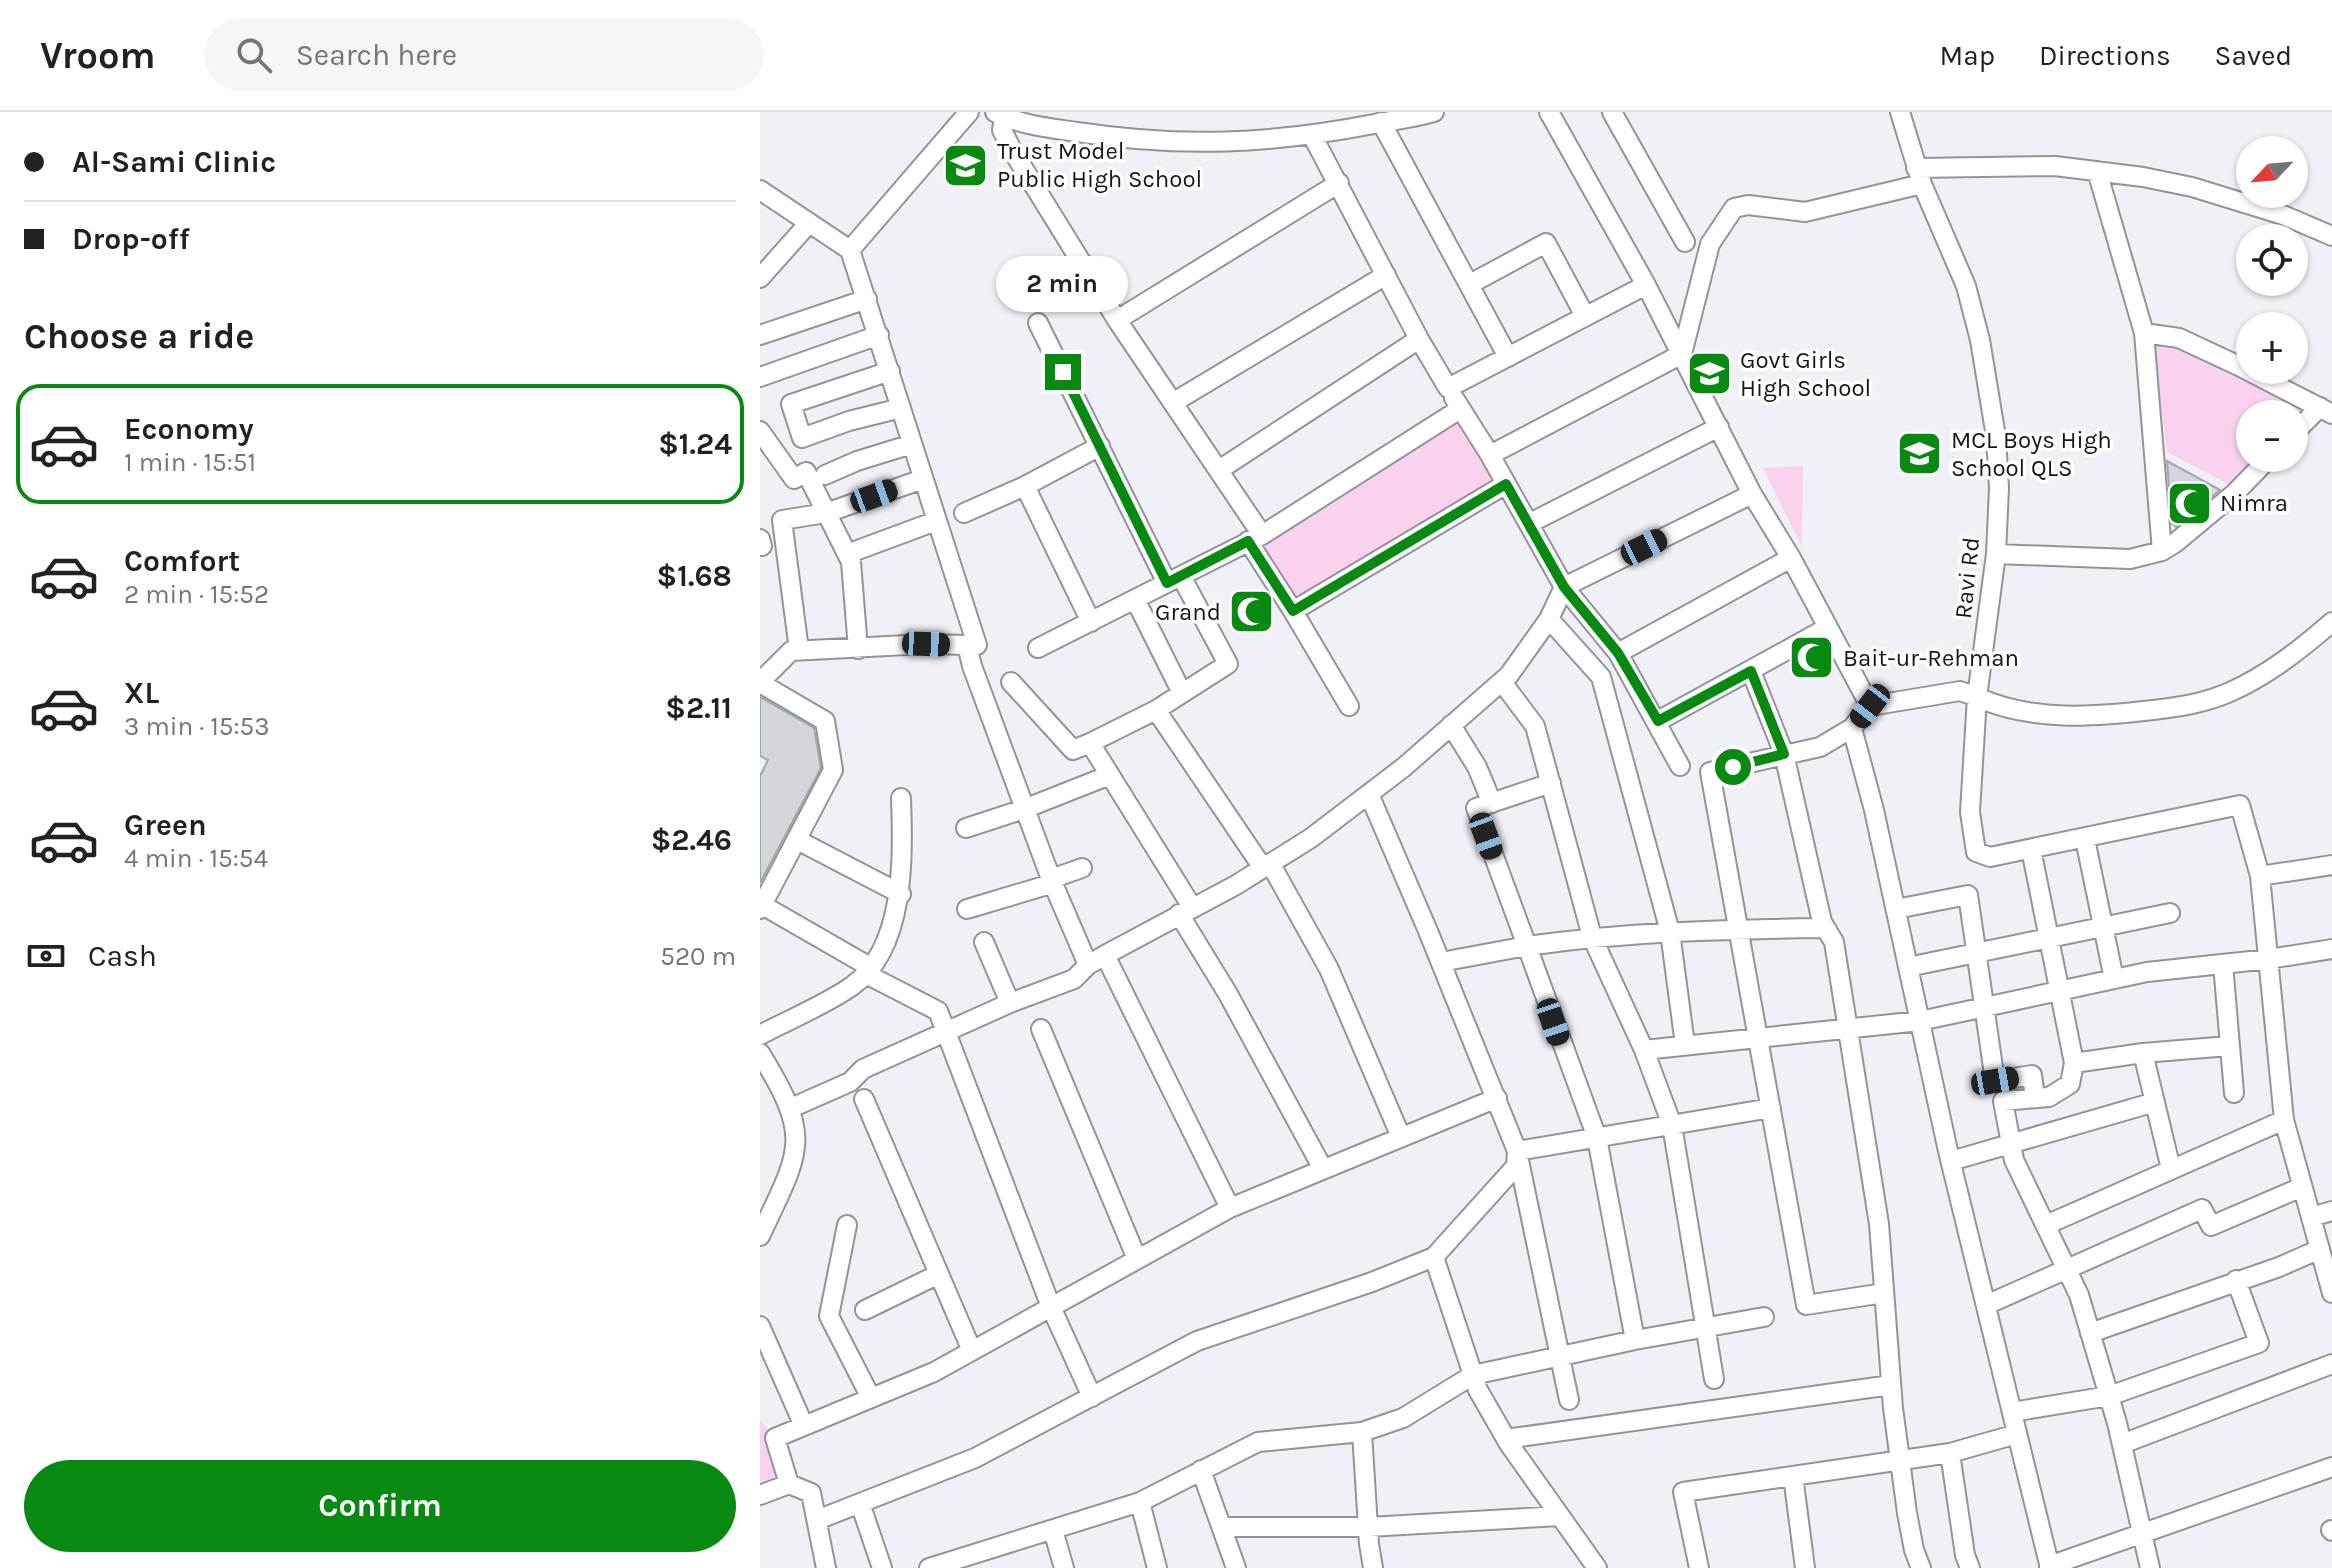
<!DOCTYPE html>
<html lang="en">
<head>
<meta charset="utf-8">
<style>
  body { margin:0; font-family:Karla,sans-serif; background:#f6f6f6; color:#202124; height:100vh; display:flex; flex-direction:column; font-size:30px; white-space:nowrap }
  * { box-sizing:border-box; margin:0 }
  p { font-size:26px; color:#757577 }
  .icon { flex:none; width:44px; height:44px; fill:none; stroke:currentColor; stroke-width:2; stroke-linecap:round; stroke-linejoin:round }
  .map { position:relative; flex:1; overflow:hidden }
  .sheet { display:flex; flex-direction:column; background:#fff; width:760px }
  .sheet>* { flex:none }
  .banner { display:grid; align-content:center; height:176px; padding:0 24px; background:#fff }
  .needle { width:52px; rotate:244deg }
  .fabs { position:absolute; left:1476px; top:24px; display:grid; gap:16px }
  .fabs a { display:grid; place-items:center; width:72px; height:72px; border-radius:50%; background:#fff; box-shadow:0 2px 6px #0004; font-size:40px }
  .end { position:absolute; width:36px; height:36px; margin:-18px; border:10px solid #088912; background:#fff; box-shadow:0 0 0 4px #fff }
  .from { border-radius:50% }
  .bubble { position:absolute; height:56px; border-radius:28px; background:#fff; box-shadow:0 2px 6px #0004; font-size:26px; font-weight:700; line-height:56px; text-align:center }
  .car { position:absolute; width:24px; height:48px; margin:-24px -12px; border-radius:10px; box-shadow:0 0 6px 2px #0007; background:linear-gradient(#222 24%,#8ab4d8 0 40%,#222 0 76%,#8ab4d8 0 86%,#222 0) }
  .banner b { display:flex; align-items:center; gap:28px; height:76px; font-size:30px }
  .banner b+b { border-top:2px solid #e0e0e0 }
  .banner i { width:20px; height:20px; background:#202124 }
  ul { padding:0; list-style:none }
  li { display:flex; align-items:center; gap:24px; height:120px; margin:0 16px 12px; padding:0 8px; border:4px solid transparent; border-radius:24px }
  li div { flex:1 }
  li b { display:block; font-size:30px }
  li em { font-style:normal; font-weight:700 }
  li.active { border-color:#088912 }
  li>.icon { width:72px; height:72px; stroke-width:1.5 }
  h2 { padding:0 24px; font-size:36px; line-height:96px }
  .pay { display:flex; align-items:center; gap:20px; height:88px; padding:0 24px; font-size:30px }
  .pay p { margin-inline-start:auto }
  .button { display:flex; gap:16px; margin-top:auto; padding:16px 24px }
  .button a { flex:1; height:92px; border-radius:48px; background:#088912; color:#fff; font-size:32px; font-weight:700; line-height:92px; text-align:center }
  header { display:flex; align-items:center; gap:48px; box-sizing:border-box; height:112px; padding:0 40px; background:#fff; border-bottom:2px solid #e0e0e0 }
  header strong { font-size:38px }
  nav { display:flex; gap:44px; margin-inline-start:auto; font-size:28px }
  .search { width:560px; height:72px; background:#f6f6f6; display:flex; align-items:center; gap:20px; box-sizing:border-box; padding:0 28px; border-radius:44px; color:#757577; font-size:30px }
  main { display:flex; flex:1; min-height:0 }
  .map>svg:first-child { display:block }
</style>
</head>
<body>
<header>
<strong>Vroom</strong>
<div class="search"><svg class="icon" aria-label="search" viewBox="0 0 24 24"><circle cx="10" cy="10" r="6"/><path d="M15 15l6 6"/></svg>Search here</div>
<nav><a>Map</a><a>Directions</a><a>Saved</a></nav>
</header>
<main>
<section class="sheet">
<div class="banner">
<b><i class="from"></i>Al-Sami Clinic</b>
<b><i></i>Drop-off</b>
</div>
<h2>Choose a ride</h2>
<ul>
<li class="active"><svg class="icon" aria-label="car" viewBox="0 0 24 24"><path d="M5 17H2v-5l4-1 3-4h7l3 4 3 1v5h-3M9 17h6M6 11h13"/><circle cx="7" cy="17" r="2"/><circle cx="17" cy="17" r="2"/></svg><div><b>Economy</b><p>1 min · 15:51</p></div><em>$1.24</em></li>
<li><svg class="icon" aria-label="car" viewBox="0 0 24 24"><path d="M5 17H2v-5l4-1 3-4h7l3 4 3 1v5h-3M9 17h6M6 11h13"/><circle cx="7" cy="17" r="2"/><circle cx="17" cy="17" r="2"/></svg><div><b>Comfort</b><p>2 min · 15:52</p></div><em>$1.68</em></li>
<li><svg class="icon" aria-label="car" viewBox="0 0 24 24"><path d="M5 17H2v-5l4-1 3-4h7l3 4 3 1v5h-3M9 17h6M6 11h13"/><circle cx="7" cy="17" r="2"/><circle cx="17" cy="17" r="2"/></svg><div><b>XL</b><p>3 min · 15:53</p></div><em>$2.11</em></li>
<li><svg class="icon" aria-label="car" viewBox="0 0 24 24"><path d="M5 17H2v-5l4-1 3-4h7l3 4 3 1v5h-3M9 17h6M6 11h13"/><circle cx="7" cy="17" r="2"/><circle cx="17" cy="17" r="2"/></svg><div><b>Green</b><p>4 min · 15:54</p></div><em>$2.46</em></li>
</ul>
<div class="pay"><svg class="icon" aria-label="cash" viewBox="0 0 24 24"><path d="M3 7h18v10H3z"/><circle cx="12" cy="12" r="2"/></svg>Cash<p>520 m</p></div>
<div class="button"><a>Confirm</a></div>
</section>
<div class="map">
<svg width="1572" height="1456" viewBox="0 0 1572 1456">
  <rect width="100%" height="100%" fill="#f0f1f7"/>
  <path fill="#fad2ed" d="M1393 229 1421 232 1551 296 1534 312V302H1490V346H1498L1470 373 1407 340Z
    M702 304 738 368 536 491 502 432Z
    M1043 354 1042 435 1003 356Z
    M0 1307 15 1326 29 1372 0 1383Z"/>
  <path fill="#d3d7dc" stroke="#a4a7ac" stroke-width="2" d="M1407 349 1460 378 1416 415 1412 412Z
    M0 585 54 616 61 656 0 771V664L8 648 0 644Z"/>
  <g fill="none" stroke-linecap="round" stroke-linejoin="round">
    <defs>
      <path id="minor" d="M235 0C259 13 290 16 317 20 422 36 511 32 614 12 634 8 654 6 674 0
        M789 0 886 173 992 382 1031 446 1110 594 1200 579 1217 585 1236 442 1239 376 1236 325 1220 228 1206 174 1162 72 1140 0
        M852 0 925 130
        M244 5 242 18 252 38 357 208 502 423
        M621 10 748 245
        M552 23 659 227 688 276 886 173
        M1156 56 1295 54 1383 65 1432 75 1523 103 1572 124
        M1337 59 1384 221 1402 439
        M0 78 90 138 217 533H207L212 554 291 767 328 853
        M90 138 209 0
        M0 166 49 111
        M710 172 786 131 825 204
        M357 208 579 71
        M278 211 407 471
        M1384 221 1419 226 1479 254 1572 302
        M0 223 107 187
        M130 259 31 292 42 326 89 309 141 296
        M0 265 119 223
        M694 286 730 343 804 475 858 541 920 654
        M414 290 626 163
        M0 319 34 367 46 360 91 450 98 537
        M1534 321 1560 295
        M730 343 922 242 950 132 974 96 988 93 1045 100 1162 72
        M459 358 659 227
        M65 363 97 349 152 332
        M265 374 331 510
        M204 401 265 374 340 334
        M770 411 959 315
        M0 427 2 434
        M488 429 533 499 746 372
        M87 442 176 409
        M1236 442 1370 447 1402 439 1415 431 1474 382 1509 346
        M376 489 422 581
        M533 499 589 594
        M789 507 841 565 910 820 925 933
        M1572 510C1541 537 1508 563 1470 580 1445 591 1420 595 1393 598 1334 605 1272 610 1217 585L1210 700 1216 740 1230 745 1480 693 1500 764 1524 1008 1572 1181
        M278 536 502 423 700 297
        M39 538 22 408 66 401 163 367
        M858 541 1031 446
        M991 559 1024 642 1062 810 1074 830 1119 1112 1133 1296 1147 1401 1154 1438 1161 1456
        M0 570 31 539 166 532 207 533
        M251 570 313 638 330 631 432 795
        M742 570 775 614 832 825 884 938 912 1013 954 1267
        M0 571 65 609 73 658 0 797
        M1110 594 1092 616 1060 635 950 660 1046 1193 1124 1181
        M396 598 503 756
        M898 609 1067 516
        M691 613 717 655 732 691
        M1092 616 1114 698 1188 1039 1290 1456
        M330 631 396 598 468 552 421 464
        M609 682 668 819 757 1039 756 1054 674 1145 718 1278 749 1332 837 1456
        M206 716 264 697 350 663
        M1325 727 1354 867
        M43 731 141 782
        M1271 737 1314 951 1310 972 1289 985 1243 989 1254 1048 1319 1183 1357 1311 1390 1456
        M510 751 569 857 641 1025
        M1500 764 1572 753
        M291 767 322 756
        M207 797 294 771
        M1136 797 1208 783 1235 969 1272 963 1275 986
        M11 798 110 855
        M419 802 468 882 563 1057
        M224 830 250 891
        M345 843 470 1096
        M681 850 767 834 716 696 791 671
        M1463 852 1474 981
        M1148 855 1410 801
        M106 862 178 899 291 1195 332 1285
        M281 917 377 1147
        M0 923C28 908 67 892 92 874 146 836 143 744 141 686
        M884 938 1160 909 1387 860 1509 847 1572 837
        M0 941C53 1027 41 1037 0 1124
        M1314 951 1383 941
        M104 987 212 1239
        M31 996 90 970 103 957 250 891 314 867 328 853 345 843 476 773 551 726 644 655 749 563 789 507 804 475 992 382
        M1191 1049 1395 990
        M1411 1057 1383 941 1469 934
        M1551 1105 1572 1099
        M87 1113 69 1204 111 1286
        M1286 1113 1524 1008
        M1226 1193 1442 1097 1451 1114 1542 1075
        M105 1198 179 1162
        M0 1214 44 1314
        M1330 1221 1519 1155 1560 1137
        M875 1228 837 1026 767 834C866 820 965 817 1065 816
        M809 1288 757 1039 1011 996
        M1252 1300 1349 1284 1499 1231 1476 1168
        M602 1320 609 1432 613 1456
        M746 1327 1131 1273
        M1362 1332 1572 1252
        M1190 1341 1205 1443 1210 1456
        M441 1358 476 1456
        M1033 1364 1045 1456
        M29 1372 15 1326 174 1260 470 1096 737 986
        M29 1372 51 1381 66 1456
        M0 1383 29 1372
        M380 1390 397 1456
        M100 1391 122 1456
        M57 1408 215 1346 437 1229 612 1170 674 1145
        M462 1415H608L800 1404
        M293 1418 304 1456
        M1571 1418 1572 1419
        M1289 1454 1572 1355
        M169 1456 380 1390 498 1330 602 1320 643 1306 713 1263 875 1228 1004 1205
        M939 1456 923 1380 1190 1341 1257 1322"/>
    </defs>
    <use href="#minor" stroke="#939499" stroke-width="22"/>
    <use href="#minor" stroke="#fff" stroke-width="18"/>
  </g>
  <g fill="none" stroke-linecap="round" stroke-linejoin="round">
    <path stroke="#088912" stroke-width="10" d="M303 260 407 471 488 429 533 499 746 372 804 475 858 541 898 609 991 559 1024 642 973 655"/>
  </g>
  <defs>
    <symbol id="school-square" viewBox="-11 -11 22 22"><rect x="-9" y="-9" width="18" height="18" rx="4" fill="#088912" stroke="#fff"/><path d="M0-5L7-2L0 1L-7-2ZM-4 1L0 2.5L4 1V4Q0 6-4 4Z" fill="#fff"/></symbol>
    <symbol id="mosque-square" viewBox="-11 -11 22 22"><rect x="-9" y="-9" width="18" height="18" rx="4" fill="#088912" stroke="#fff"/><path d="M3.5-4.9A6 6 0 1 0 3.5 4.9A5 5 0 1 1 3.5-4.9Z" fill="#fff"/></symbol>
  </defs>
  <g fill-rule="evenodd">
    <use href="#school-square" x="180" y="28" width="51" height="51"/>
    <use href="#school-square" x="924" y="236" width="51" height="51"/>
    <use href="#school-square" x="1134" y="316" width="51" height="51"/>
    <use href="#mosque-square" x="1404" y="366" width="51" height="51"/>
    <use href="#mosque-square" x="466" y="474" width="51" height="51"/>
    <use href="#mosque-square" x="1026" y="520" width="51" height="51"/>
  </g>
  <g text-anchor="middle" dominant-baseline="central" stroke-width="7" stroke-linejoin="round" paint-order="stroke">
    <g font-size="24" fill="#161618" stroke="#fff" text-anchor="start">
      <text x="237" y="39">Trust Model<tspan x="237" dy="28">Public High School</tspan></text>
      <text x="980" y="248">Govt Girls<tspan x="980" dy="28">High School</tspan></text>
      <text x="1191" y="328">MCL Boys High<tspan x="1191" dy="28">School QLS</tspan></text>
      <text x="1460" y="391">Nimra</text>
      <text x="461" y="500" text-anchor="end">Grand</text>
      <text x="1083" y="546">Bait-ur-Rehman</text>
    </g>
    <g font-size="24" fill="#161618" stroke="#fff">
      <text transform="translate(1207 466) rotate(-84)">Ravi Rd</text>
    </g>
  </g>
</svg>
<div class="fabs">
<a><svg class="needle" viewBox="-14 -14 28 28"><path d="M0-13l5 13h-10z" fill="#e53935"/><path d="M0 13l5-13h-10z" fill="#757577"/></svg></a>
<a><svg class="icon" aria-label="locate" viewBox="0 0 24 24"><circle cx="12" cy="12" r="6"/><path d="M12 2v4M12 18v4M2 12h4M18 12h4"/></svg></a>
<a>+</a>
<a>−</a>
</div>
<i class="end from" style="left:973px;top:655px"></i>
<i class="end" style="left:303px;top:260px"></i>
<div class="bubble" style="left:236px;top:144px;width:132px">2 min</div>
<i class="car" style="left:114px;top:384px;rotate:70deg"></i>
<i class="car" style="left:884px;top:435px;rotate:64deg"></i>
<i class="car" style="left:166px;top:532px;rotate:92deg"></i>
<i class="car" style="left:1110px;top:594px;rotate:218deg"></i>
<i class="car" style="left:726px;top:724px;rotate:160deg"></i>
<i class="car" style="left:793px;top:910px;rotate:161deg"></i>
<i class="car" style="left:1235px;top:969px;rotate:80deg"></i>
</div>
</main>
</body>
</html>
